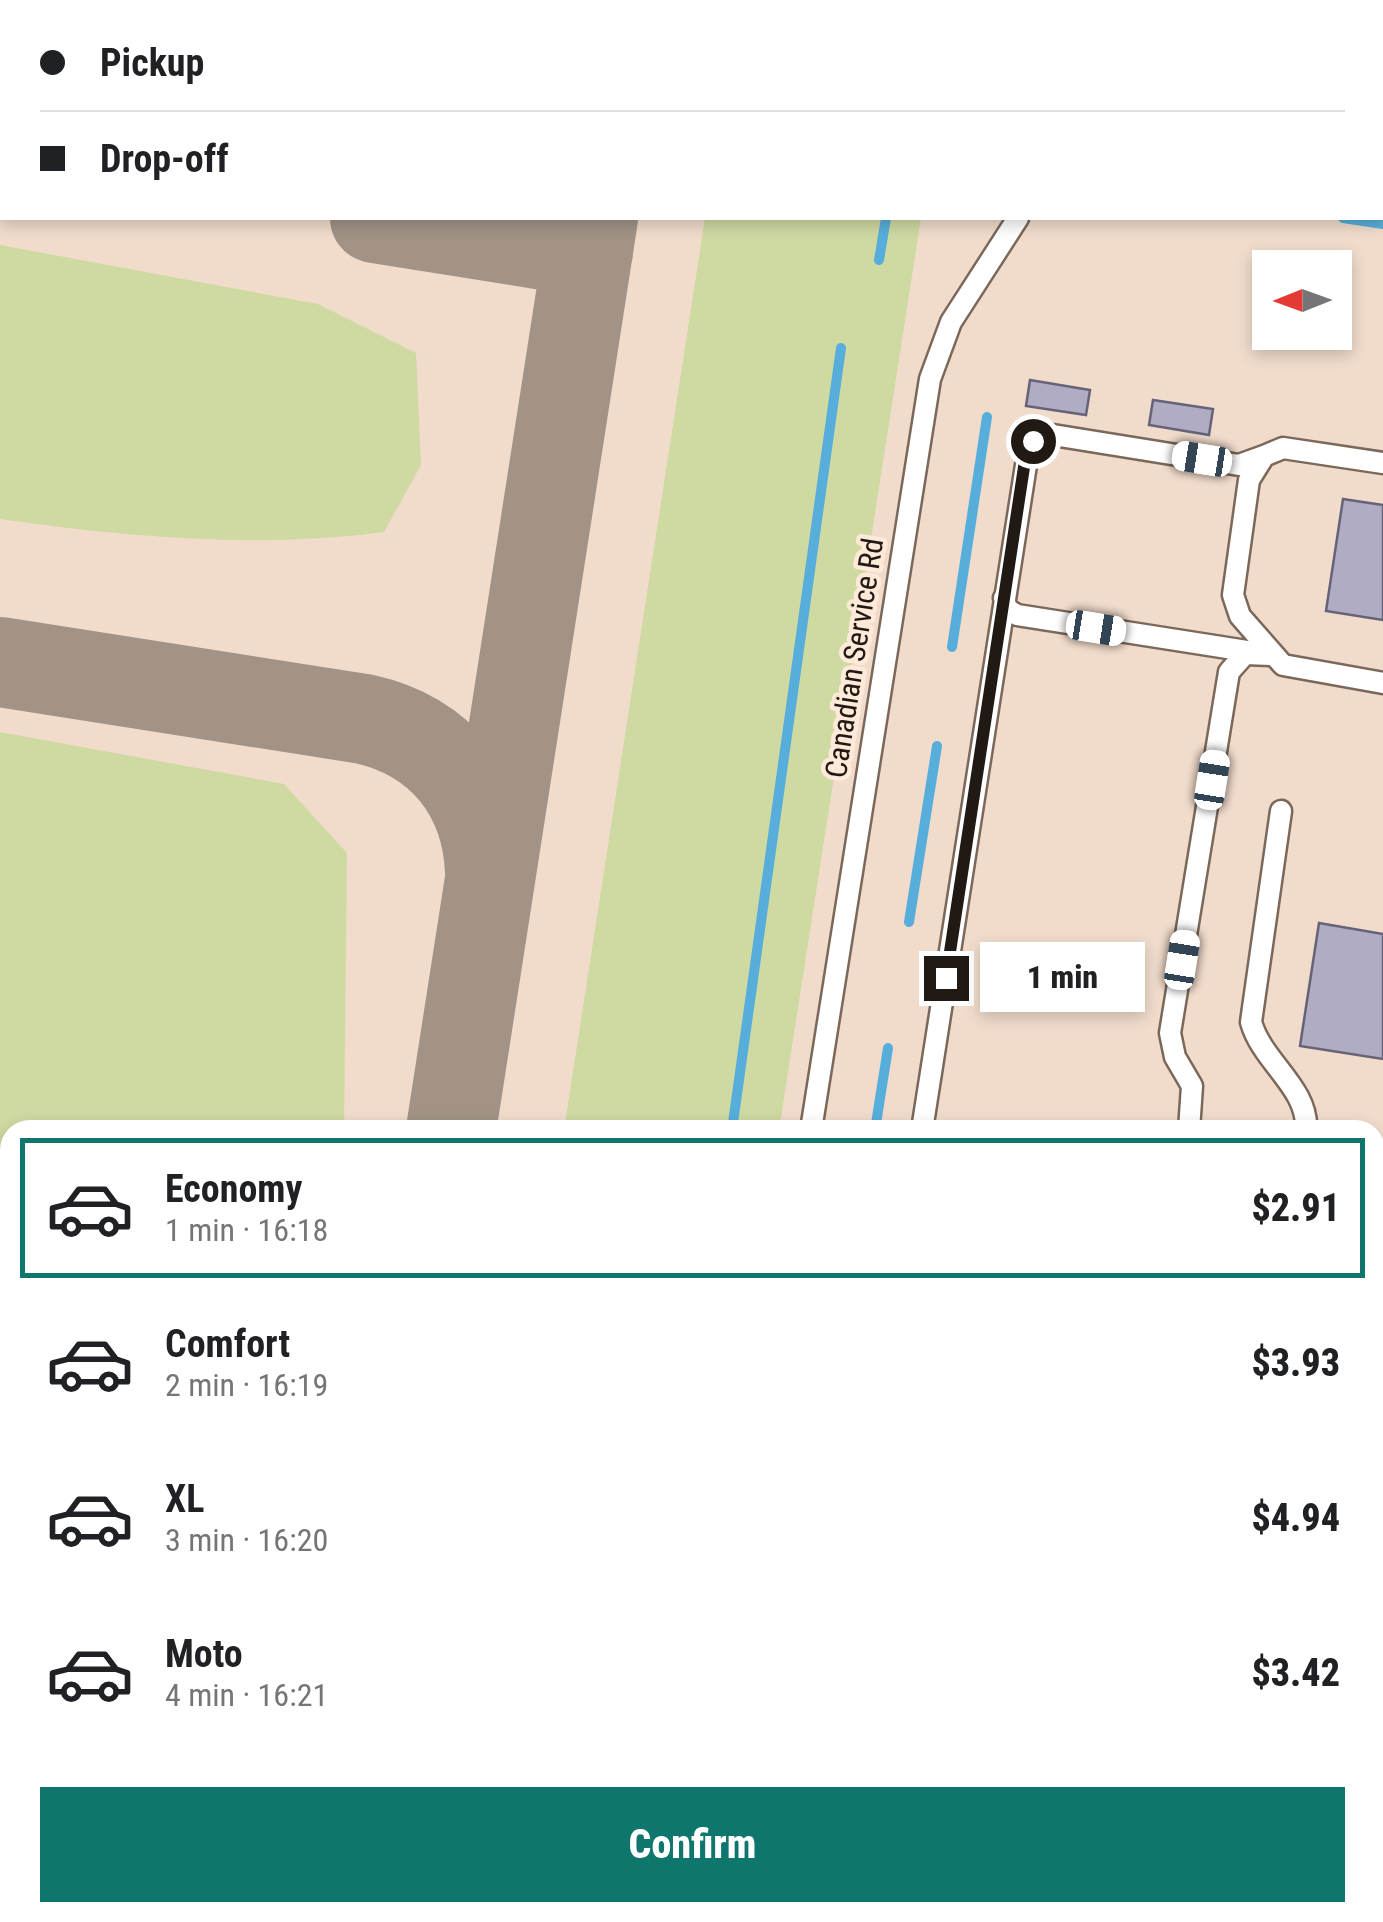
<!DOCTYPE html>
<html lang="en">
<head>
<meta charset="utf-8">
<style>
  body { margin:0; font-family:"Roboto Condensed",sans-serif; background:#f2f2f2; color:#202124; height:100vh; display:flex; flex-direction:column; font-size:38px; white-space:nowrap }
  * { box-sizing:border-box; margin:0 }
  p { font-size:32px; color:#757577 }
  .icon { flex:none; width:55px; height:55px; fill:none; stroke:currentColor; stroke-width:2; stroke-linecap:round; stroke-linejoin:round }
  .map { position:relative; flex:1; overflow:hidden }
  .details { position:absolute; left:0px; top:1120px; width:1385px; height:802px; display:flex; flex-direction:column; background:#fff; border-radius:30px 30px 0 0; box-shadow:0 5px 15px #0003 }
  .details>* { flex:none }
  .top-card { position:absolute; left:0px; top:0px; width:1385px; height:220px; box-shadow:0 5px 15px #0003; display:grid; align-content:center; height:220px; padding:0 40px; background:#fff }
  .needle { width:65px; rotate:269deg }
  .buttons { position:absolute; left:1252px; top:250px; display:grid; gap:20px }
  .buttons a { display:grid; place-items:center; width:100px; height:100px; border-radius:0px; background:#fff; box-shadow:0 5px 15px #0003; font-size:50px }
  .end { position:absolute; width:45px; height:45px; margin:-22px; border:12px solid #211a14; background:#fff; box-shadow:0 0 0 5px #fff }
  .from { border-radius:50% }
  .bubble { position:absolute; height:70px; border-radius:0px; background:#fff; box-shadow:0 5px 15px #0003; font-size:32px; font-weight:800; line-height:70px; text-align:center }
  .car { position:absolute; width:30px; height:60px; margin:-30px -15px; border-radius:12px; box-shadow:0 0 8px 2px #0007; background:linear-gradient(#fff 24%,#345 0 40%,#fff 0 76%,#345 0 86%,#fff 0) }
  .top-card b { display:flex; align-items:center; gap:35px; height:95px; font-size:38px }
  .top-card b+b { border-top:2px solid #e0e0e0 }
  .top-card i { width:25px; height:25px; background:#202124 }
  ul { padding:18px 0 0; list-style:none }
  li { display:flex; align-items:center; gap:30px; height:140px; margin:0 20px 15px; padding:0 20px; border:5px solid transparent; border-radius:0px }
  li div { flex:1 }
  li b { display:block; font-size:38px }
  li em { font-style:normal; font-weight:800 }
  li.selected { border-color:#0f766e }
  li>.icon { width:90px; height:90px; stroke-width:1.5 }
  .button { display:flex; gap:20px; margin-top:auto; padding:20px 40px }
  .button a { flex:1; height:115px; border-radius:0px; background:#0f766e; color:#fff; font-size:40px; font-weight:800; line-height:115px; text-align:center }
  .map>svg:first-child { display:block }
</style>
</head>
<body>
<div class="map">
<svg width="1383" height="1922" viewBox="0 0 1383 1922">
  <rect width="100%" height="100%" fill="#f1dccc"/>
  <path fill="#cfd9a2" d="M0 0H498L2 2V46Z
    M705 218H921L779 1130H564Z
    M0 245 318 304 416 353 421 465 384 532C259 549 124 537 0 519Z
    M0 732 284 784 347 853 344 1130H10V1912L112 1913 106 1922H0Z
    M409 1912H657V1913L656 1922H407Z"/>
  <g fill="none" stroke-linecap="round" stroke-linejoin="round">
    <path stroke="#58aedb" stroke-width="10" d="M1343 218 1383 224
      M879 260 886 218
      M952 647 987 417
      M909 922 937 746
      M732 1130 841 348
      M875 1130 888 1048
      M604 1922 605 1912
      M750 1922 751 1912"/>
    <path stroke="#a29386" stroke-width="90" d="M669 2 670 0
      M0 158 2 159
      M375 218 588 252
      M0 662 364 719C441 736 487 794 490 872
      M451 1130 593 218
      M236 1922 244 1912
      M327 1922 329 1912"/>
  </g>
  <path fill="#afacc3" stroke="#666378" stroke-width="2.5" d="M1030 380 1090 390 1086 415 1026 406Z
    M1153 400 1213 409 1209 435 1149 425Z
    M1343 499 1383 505V620L1326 611Z
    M1319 923 1383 934V1059L1300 1046Z
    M1383 1484V1624L1375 1623V1531Z"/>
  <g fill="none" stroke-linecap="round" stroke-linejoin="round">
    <defs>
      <path id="service" d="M1099 2V0
        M1383 463 1283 448 1264 456 1249 480 1233 595 1240 616 1283 665 1383 683
        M1004 598 1007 609 1017 615 1253 652
        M1281 811 1251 1022C1262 1062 1309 1088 1306 1130
        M811 1130 930 379 951 322 1018 218
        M922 1130 1029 446 1039 437 1053 435 1239 465 1264 456
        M1189 1130 1192 1086 1175 1057 1170 1033 1229 672 1245 654 1271 655
        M1375 1694 1383 1696
        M687 1922 688 1912
        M812 1922 813 1912"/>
    </defs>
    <use href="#service" stroke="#7b685a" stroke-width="25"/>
    <use href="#service" stroke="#fff" stroke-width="20"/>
  </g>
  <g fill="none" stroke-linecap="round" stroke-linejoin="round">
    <path stroke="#211a14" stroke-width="12" d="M946 978 1026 454 1033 441"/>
  </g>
  <g text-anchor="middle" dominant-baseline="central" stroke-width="9" stroke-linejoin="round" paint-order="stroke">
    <g font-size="30" fill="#211a14" stroke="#ffe9d9">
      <text transform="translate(854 658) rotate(-81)">Canadian Service Rd</text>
    </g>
  </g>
</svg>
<div class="buttons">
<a><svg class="needle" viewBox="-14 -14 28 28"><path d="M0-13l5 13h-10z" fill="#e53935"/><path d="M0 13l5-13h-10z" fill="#757577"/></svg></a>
</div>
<i class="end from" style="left:1033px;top:441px"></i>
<i class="end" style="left:946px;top:978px"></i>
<div class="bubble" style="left:980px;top:942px;width:165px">1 min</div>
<i class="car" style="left:1202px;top:459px;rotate:279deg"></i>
<i class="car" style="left:1096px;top:628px;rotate:99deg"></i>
<i class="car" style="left:1212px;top:780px;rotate:9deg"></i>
<i class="car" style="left:1182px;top:960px;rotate:9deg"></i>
<div class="top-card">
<b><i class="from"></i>Pickup</b>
<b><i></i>Drop-off</b>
</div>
<section class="details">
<ul>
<li class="selected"><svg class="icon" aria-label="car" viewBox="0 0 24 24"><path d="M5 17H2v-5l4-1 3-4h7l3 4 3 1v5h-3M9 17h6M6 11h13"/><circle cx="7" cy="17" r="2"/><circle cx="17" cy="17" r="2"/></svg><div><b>Economy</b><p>1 min · 16:18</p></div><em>$2.91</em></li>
<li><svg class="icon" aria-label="car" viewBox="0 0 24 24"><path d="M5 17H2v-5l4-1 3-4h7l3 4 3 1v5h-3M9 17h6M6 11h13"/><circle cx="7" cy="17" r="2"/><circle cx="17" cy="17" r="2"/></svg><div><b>Comfort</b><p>2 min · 16:19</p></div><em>$3.93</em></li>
<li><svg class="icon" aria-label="car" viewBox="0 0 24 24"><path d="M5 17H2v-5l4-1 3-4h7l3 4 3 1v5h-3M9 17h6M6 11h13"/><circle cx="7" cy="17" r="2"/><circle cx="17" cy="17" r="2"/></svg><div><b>XL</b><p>3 min · 16:20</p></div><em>$4.94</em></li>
<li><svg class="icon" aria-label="car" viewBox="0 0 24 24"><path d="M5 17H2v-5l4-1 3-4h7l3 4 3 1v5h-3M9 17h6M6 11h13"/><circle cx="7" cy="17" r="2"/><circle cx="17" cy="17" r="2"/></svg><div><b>Moto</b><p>4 min · 16:21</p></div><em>$3.42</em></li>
</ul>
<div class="button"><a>Confirm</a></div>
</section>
</div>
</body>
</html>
